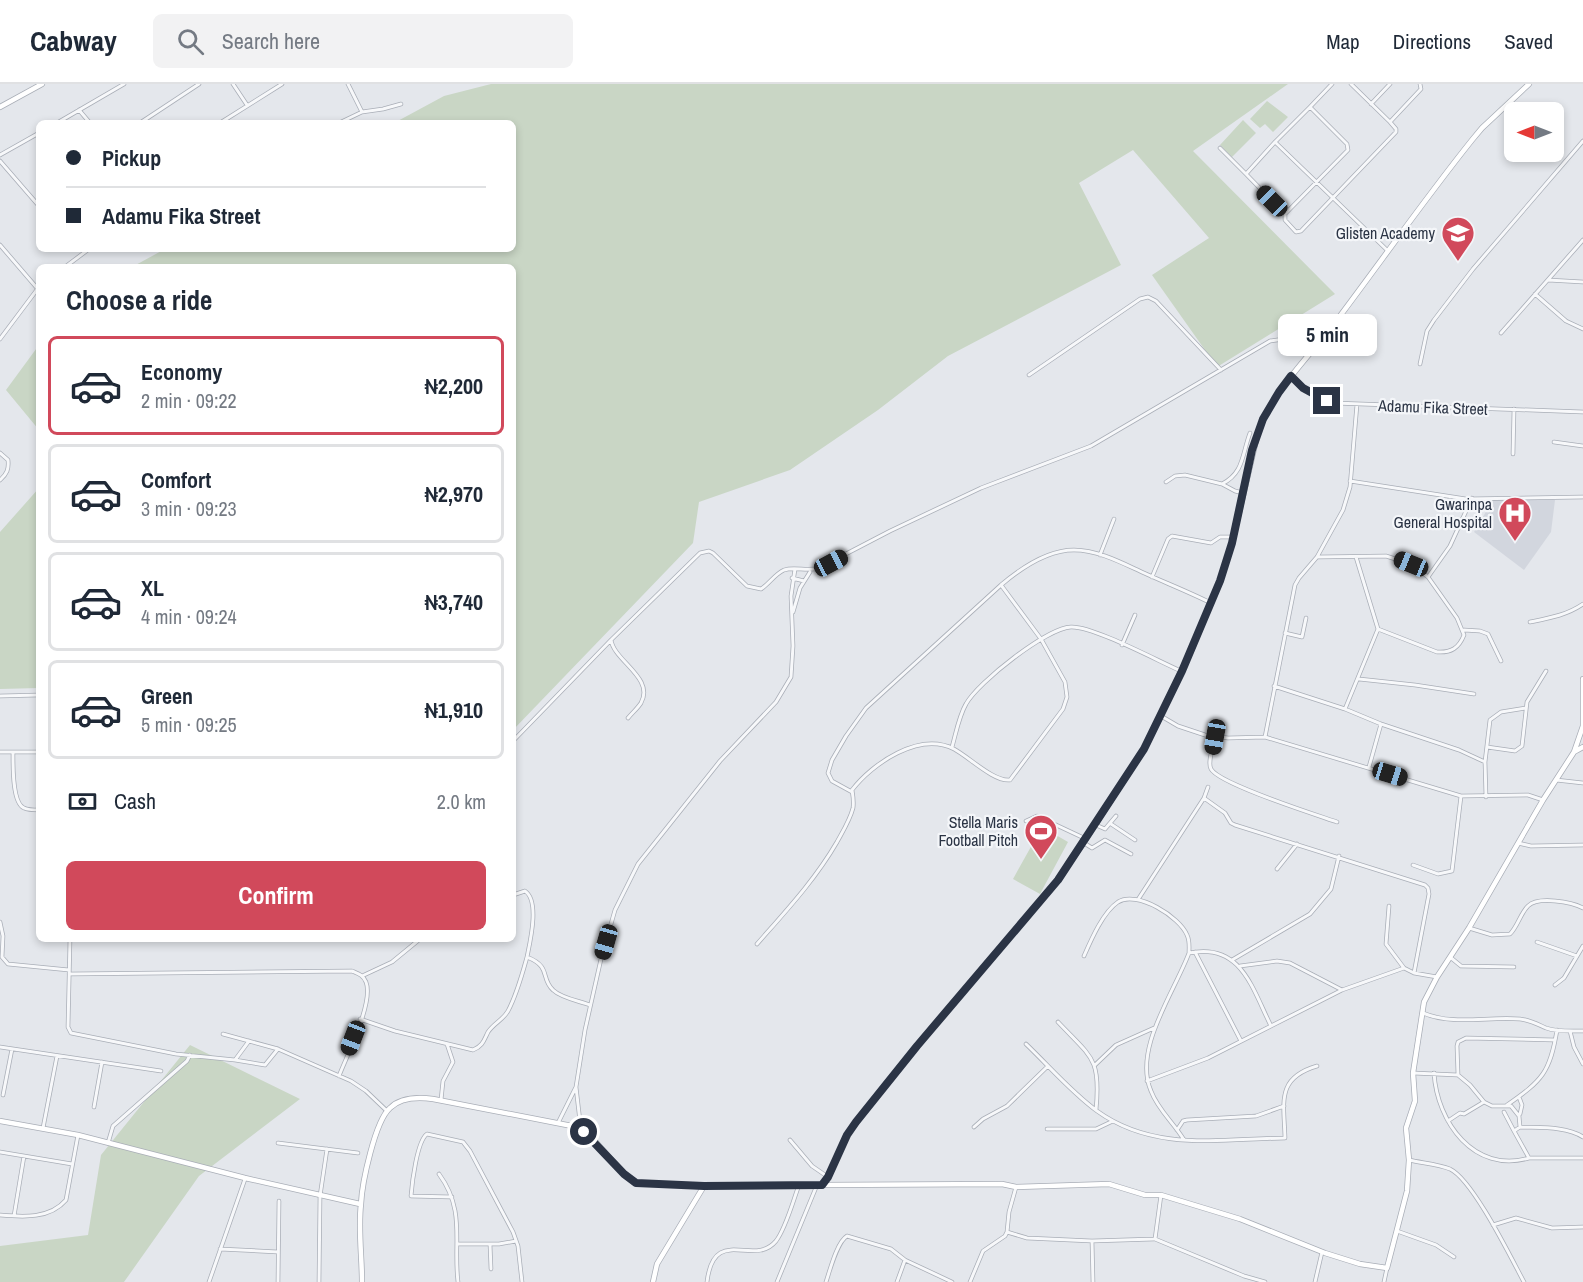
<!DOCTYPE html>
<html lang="en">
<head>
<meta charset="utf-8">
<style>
  body { margin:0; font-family:"Archivo Narrow",sans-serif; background:#f2f2f3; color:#1f2937; height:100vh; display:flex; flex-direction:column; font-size:22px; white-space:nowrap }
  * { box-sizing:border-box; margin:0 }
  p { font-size:20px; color:#747a83 }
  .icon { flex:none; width:33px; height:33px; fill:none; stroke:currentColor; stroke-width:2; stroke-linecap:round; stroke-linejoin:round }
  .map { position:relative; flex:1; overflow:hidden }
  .panel { position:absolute; left:36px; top:180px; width:480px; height:678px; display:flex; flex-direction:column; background:#fff; border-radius:9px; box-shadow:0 3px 9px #0003 }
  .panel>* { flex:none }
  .hud { position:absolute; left:36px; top:36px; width:480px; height:132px; border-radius:9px; box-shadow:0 3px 9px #0003; display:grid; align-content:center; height:132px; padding:0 30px; background:#fff }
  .needle { width:39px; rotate:270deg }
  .fabs { position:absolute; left:1504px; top:18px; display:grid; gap:12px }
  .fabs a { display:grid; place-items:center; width:60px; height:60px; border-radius:9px; background:#fff; box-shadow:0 3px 9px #0003; font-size:30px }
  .end { position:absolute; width:27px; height:27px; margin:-14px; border:8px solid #2b3445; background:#fff; box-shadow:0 0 0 3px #fff }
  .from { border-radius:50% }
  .bubble { position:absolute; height:42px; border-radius:9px; background:#fff; box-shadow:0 3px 9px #0003; font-size:20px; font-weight:800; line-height:42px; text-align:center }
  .car { position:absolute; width:18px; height:36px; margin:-18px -9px; border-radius:8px; box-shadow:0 0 4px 2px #0007; background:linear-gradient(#222 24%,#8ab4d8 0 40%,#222 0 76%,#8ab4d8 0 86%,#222 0) }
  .hud b { display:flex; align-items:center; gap:21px; height:57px; font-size:22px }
  .hud b+b { border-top:2px solid #e0e1e3 }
  .hud i { width:15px; height:15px; background:#1f2937 }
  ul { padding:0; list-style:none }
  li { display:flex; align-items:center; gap:18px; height:99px; margin:0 12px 9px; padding:0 18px; border:3px solid #e0e1e3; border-radius:9px }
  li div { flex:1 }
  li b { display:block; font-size:22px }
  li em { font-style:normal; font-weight:800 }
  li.current { border-color:#d1495b }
  li>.icon { width:54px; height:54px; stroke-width:1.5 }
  h2 { padding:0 30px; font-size:27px; line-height:72px }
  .pay { display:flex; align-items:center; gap:15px; height:66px; padding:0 30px; font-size:22px }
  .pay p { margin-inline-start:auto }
  .cta { display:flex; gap:12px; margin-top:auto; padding:12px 30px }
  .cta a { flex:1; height:69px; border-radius:9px; background:#d1495b; color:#fff; font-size:24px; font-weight:800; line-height:69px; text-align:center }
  header { display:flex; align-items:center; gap:36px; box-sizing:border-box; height:84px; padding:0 30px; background:#fff; border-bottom:2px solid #e0e1e3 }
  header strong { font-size:28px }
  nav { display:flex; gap:33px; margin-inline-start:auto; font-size:21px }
  .search { width:420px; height:54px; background:#f2f2f3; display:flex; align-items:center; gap:15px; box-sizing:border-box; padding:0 21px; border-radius:9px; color:#747a83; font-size:22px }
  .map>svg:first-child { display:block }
</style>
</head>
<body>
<header>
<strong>Cabway</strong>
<div class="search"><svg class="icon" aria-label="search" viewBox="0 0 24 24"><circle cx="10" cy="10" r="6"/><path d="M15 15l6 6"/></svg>Search here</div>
<nav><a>Map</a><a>Directions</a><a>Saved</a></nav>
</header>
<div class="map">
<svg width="1583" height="1198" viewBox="0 0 1583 1198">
  <rect width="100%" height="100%" fill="#e4e7ec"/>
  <path fill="#d2d6de" d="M1493 416H1555L1551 448 1524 486 1474 448Z"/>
  <path fill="#c9d6c5" d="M491 0H1288L1193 67 1335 210 1217 283 1152 191 1209 154 1133 66 1079 99 1121 181 948 272 878 326 790 386 699 418 693 459 513 646V183H132L165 165H513V39H394L444 12Z
    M1267 17 1288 33 1273 48 1265 40 1260 44 1250 35Z
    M1243 36 1256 49 1232 73 1220 61Z
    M39 261V346L6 306Z
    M39 404V604L0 605V448Z
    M1042 743 1068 758 1040 810 1013 795Z
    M190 961 300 1015 199 1092 124 1198H0V1162L88 1151 101 1071Z"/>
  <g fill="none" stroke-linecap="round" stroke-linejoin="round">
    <defs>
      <path id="street" d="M233 0 247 21
        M348 0 362 28
        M1351 0 1390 38 1396 45V48L1301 147 1296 148 1285 136V130L1246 90 1275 58C1313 95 1351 131 1388 167
        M1371 20 1390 0
        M79 26 90 39
        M1390 38 1421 5 1420 0
        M57 39 124 0
        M140 39 199 0
        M220 39 282 0
        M339 39 362 28 383 25 401 20
        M1275 58 1310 23
        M1220 64 1246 90
        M0 71 39 49
        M0 77 39 122
        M1285 130 1348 66 1347 60 1310 23 1332 0
        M0 161 37 204
        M65 183 89 165
        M1548 196 1583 198
        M1535 210 1566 237 1583 245
        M1501 249 1583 156
        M0 255 39 203
        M1420 280 1427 247 1434 236 1473 185 1583 57
        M1029 291 1140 215 1148 213 1156 217 1221 286
        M1291 292 1303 305 1334 319 1583 328
        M1554 358 1583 362
        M0 369 8 376C9 385 7 390 0 396
        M1513 370 1514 325
        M1350 397 1466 415 1583 413
        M1166 398 1175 392 1185 391 1222 400 1235 407 1243 409
        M1222 400C1244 389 1242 370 1250 349
        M1100 471 1114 435
        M1317 473 1386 472 1411 480 1428 493 1457 534 1464 551C1459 564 1451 569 1437 568L1378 545
        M1152 493 1168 455 1172 452 1211 459 1220 453H1233
        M1428 493 1450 462 1472 414
        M792 494 804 497
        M793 528 800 504 810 488
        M1530 538C1550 534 1567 531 1583 520
        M1464 546 1480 547 1488 550 1501 577
        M1285 549 1302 553 1306 534
        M1122 561 1135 531
        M1359 595 1415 601 1474 610
        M1274 602 1345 625 1381 640 1459 666 1485 678
        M0 612 39 611
        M1345 625 1378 545 1356 473
        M1161 632 1178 642 1205 651 1228 654 1265 653 1461 712 1528 711 1543 716
        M628 634C632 629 638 624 641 619 655 594 614 577 611 556L700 469 709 467 713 469 747 502 761 505C769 500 775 490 784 486 795 482 807 488 819 484L890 447 981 404 1091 362 1270 257C1286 254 1304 253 1319 257
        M1215 653C1214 661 1207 678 1211 685 1219 700 1317 731 1337 738
        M1265 653 1295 501 1299 494 1317 473 1343 426 1350 403 1357 320
        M513 657 611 556
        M952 663C956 649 959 632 966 620 978 598 1047 544 1071 543 1093 542 1158 577 1181 587
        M1487 663 1515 667 1522 662 1527 618 1546 587
        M0 668H39
        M13 668C13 681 12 719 24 724 28 726 35 726 39 726
        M1369 683 1381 640
        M1556 696 1583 699
        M852 708 832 697 828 689 832 676 846 652 866 624 1001 501C1021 484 1047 466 1074 466 1098 466 1122 479 1144 489 1166 499 1189 508 1211 519
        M1486 713 1485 678 1490 636 1501 628 1526 624
        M1204 714 1225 729 1231 739 1235 741 1425 801 1428 804 1429 810 1414 889
        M1026 737 1037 732 1086 755
        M1111 740 1135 756
        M1096 741 1105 745 1116 732
        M1084 759 1092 764 1105 756 1131 770
        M1518 759 1531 762 1583 761
        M1413 781 1438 790 1452 787 1461 712
        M1277 785 1297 760
        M513 811 525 807C540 817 530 858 527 873
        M1139 814 1204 714 1208 703
        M1389 822 1386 860 1404 884
        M0 838 3 852 2 873 8 880 69 886
        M1469 844 1492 851 1510 850C1518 842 1520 830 1528 822 1538 812 1572 818 1583 824
        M70 855 68 943 71 949 176 970 235 976 249 957
        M1537 858 1577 872
        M757 860C786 827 815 796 837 758 843 747 850 736 853 724 854 717 853 712 852 706 872 680 919 647 954 665 969 673 994 698 1010 696L1063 625 1067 613 1065 598 1041 555 1001 501
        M1195 868 1241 957
        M1189 869C1241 858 1252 904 1271 942
        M1084 872C1091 856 1103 828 1118 818 1137 806 1180 833 1187 851 1190 857 1189 863 1189 869 1174 909 1133 965 1151 1007 1158 1026 1174 1039 1184 1056
        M1450 873 1461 882 1514 883
        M1232 876 1310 830 1331 805 1339 772
        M1240 882 1277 877 1290 879 1342 906
        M69 890 352 887C359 890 363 891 366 898 374 918 347 971 339 992
        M362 892 392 878 420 855
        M1555 901 1564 894 1583 862
        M1423 929C1454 942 1488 932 1520 935 1530 936 1537 940 1546 944 1557 948 1571 947 1583 947
        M360 935 395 947 473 966C483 962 484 956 488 948 494 939 503 936 508 927 517 910 522 891 527 873 552 883 540 894 553 906 561 914 579 917 590 921
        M1058 938C1092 974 1101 974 1096 1026
        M1570 947 1574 963 1583 980
        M223 950 278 965 351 997 366 1007 387 1027
        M1026 960C1049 982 1071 1008 1097 1027 1154 1068 1219 1055 1285 1054 1284 1018 1276 994 1317 982
        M0 963 161 987
        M235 976 265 981 278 965
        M1095 981 1116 961 1154 944
        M1413 989 1458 991 1470 1001 1484 1018 1492 1022H1511L1519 1032 1520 1043 1514 1047 1529 1074H1583
        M1434 989C1437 1038 1474 1090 1529 1074
        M1458 991 1457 962 1458 958 1466 954 1555 956
        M1147 997 1208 974 1342 906 1404 884 1414 889 1437 893
        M576 1003 585 946 601 875 615 826 638 780 720 677 776 618 791 593 793 562 791 512 795 485
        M3 1011 12 965
        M1519 1013 1522 1021 1520 1030
        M441 1016 443 997 453 978 447 960
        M1507 1021C1543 996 1550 988 1557 946
        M94 1023 102 978
        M1504 1028 1514 1047
        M1448 1037 1460 1029 1464 1030 1484 1018
        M558 1039 576 1003 581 1046
        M974 1043 983 1035 1007 1022 1048 982
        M1520 1043C1539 1044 1566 1042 1583 1053
        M43 1044 57 972
        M1047 1045H1096L1113 1037
        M1177 1046 1183 1037 1187 1036 1256 1032 1284 1022
        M790 1056 812 1082 828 1093
        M108 1059 113 1042 187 977 190 971
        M278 1059 358 1069
        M0 1068 72 1080
        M1409 1076C1422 1079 1438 1080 1450 1085 1473 1096 1511 1174 1524 1198
        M439 1090C466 1127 453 1158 458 1198
        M1161 1111 1155 1155 1244 1192 1265 1198
        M452 1113 411 1112C412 1099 417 1057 427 1050L463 1058 470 1067 513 1148 518 1162 522 1198
        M0 1131C23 1133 50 1135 66 1116L78 1051
        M14 1132 24 1072
        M1493 1141 1516 1134 1552 1144 1583 1143
        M1397 1147 1436 1161 1454 1173
        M1007 1148 1027 1154 1092 1157
        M458 1160H499L516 1157
        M490 1160 491 1185
        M220 1165 278 1168
        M905 1176 952 1198
        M209 1198 245 1095
        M278 1198 279 1117
        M319 1198 320 1112 327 1065
        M707 1198C714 1140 754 1184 776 1157 786 1144 793 1117 799 1101
        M777 1198 817 1101
        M826 1198C830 1186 837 1158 847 1152L891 1165 905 1176 897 1198
        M970 1198 983 1167 1005 1152 1007 1148 1009 1128 1016 1103
        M1093 1198 1092 1157 1154 1155
        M1315 1198 1322 1168
        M1384 1198 1387 1184"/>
      <path id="secondary" d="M0 23 42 0
        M1583 595V643
        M1574 668 1583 663
        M0 1037 78 1051 245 1094 360 1120
        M822 1101 1002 1100 1016 1103 1109 1100 1145 1111H1161L1240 1135 1325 1169 1360 1180 1387 1184 1407 1107 1409 1076 1406 1044 1415 1017 1413 989 1424 918 1437 893 1469 844 1543 716 1574 668 1583 642
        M362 1198C362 1173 358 1145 361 1120 362 1099 375 1037 390 1024 401 1013 418 1013 433 1015L572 1042 584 1048 594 1056 624 1090 636 1099 704 1102 822 1101 828 1093 847 1051 856 1038 917 962 1058 796 1086 755 1144 665 1191 567 1220 497 1232 459 1258 348C1274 306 1307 275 1334 240 1380 179 1424 116 1472 56L1482 44 1529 0
        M653 1198 657 1180 704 1102"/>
    </defs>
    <use href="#street" stroke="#a9aeb7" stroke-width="4.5"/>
    <use href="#secondary" stroke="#a9aeb7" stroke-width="6"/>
    <use href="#street" stroke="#f7f8fa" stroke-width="3"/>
    <use href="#secondary" stroke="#fff" stroke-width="4.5"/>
  </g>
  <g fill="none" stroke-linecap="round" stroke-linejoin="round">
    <path stroke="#2b3445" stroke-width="8" d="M584 1048 624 1090 636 1099 704 1102 822 1101 828 1093 847 1051 856 1038 917 962 1058 796 1144 665 1182 587 1220 497 1232 459 1252 366 1263 335 1279 308 1291 292 1303 304 1327 317"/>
  </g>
  <defs>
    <symbol id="school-pin" viewBox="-11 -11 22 30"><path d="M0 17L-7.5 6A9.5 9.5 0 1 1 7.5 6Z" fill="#d1495b" stroke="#f4f6f9"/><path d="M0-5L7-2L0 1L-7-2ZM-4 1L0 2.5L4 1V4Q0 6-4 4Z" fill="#fff"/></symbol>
    <symbol id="hospital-pin" viewBox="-11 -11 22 30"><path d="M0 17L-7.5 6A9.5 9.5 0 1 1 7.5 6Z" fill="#d1495b" stroke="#f4f6f9"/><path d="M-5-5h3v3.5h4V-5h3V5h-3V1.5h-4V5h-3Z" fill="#fff"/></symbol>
    <symbol id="stadium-pin" viewBox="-11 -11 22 30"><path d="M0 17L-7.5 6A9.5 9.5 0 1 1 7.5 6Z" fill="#d1495b" stroke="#f4f6f9"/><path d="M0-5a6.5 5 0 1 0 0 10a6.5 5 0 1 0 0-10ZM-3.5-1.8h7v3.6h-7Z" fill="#fff"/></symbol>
  </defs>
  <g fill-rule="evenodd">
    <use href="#school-pin" x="1439" y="130" width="38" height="52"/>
    <use href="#hospital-pin" x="1496" y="410" width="38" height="52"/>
    <use href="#stadium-pin" x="1022" y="728" width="38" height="52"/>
  </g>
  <g text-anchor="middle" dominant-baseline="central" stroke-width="4.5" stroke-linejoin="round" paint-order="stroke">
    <g font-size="16" fill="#2b3445" stroke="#f4f6f9" text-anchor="end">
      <text x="1435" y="149">Glisten Academy</text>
      <text x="1492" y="420">Gwarinpa<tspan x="1492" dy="18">General Hospital</tspan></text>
      <text x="1018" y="738">Stella Maris<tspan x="1018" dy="18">Football Pitch</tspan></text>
    </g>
    <g font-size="16" fill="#2b3445" stroke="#f4f6f9">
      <text transform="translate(1433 323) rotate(2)">Adamu Fika Street</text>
    </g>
  </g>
</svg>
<div class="fabs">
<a><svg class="needle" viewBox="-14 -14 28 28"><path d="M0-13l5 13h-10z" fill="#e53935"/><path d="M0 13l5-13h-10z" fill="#747a83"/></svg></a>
</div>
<i class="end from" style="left:584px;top:1048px"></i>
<i class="end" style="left:1327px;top:317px"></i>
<div class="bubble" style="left:1278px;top:230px;width:99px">5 min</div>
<i class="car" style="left:1272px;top:117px;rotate:315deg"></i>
<i class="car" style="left:831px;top:479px;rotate:62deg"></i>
<i class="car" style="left:1411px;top:480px;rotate:292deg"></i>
<i class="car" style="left:1215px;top:653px;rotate:190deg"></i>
<i class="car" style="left:1390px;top:690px;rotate:107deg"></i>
<i class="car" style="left:606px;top:858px;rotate:196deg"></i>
<i class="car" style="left:353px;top:954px;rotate:201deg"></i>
<div class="hud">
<b><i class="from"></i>Pickup</b>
<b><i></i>Adamu Fika Street</b>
</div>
<section class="panel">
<h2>Choose a ride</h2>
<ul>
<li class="current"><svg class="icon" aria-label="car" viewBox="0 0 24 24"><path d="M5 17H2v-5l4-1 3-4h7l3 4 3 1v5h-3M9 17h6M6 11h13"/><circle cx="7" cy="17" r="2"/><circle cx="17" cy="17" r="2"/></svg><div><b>Economy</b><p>2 min · 09:22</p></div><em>₦2,200</em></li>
<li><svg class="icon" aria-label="car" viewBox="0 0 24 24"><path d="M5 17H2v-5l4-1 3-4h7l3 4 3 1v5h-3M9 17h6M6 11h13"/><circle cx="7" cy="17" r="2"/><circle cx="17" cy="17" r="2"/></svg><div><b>Comfort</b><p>3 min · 09:23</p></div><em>₦2,970</em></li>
<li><svg class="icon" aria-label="car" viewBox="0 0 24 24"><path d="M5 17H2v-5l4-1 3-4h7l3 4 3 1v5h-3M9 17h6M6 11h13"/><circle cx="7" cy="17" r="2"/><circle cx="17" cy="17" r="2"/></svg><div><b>XL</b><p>4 min · 09:24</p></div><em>₦3,740</em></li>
<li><svg class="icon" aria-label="car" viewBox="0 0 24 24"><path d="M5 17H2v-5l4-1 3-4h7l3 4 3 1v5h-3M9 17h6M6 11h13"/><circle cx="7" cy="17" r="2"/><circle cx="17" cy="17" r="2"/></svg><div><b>Green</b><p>5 min · 09:25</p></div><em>₦1,910</em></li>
</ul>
<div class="pay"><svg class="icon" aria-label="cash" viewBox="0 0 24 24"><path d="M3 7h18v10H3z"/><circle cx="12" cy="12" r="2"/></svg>Cash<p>2.0 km</p></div>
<div class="cta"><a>Confirm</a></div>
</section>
</div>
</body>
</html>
